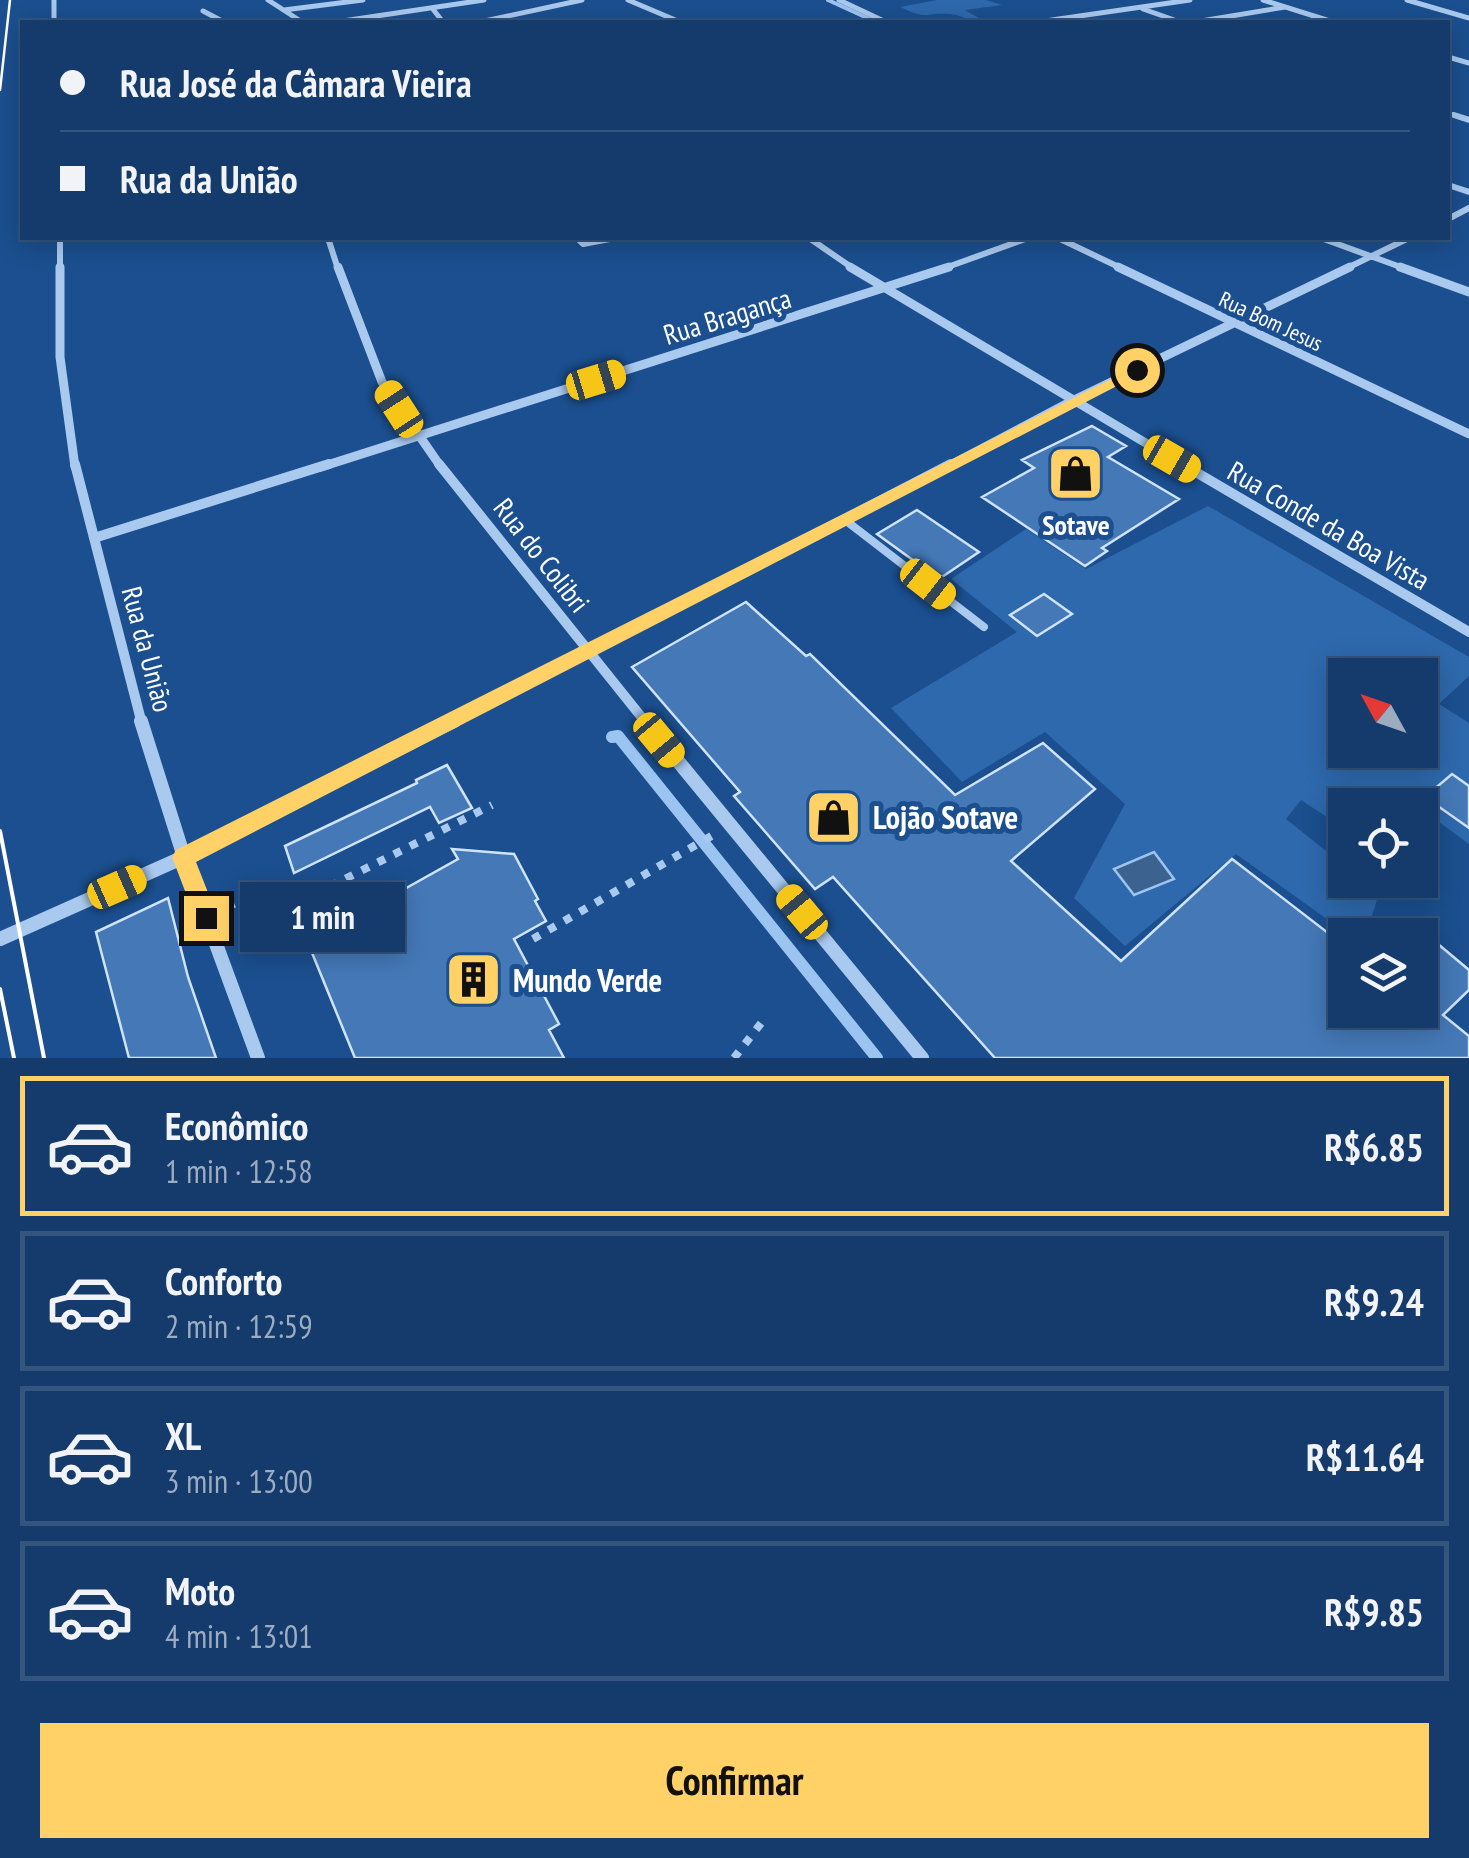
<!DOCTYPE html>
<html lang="pt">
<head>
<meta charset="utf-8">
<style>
  body { margin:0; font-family:"PT Sans Narrow",sans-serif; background:#1d4271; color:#f1f3f6; height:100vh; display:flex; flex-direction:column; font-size:38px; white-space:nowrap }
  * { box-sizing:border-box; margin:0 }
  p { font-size:32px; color:#9dadc1 }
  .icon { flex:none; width:55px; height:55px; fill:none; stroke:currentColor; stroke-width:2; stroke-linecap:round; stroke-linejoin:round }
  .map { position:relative; height:1058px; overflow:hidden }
  .panel { display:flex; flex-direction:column; background:#143b6b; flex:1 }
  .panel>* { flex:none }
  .hud { position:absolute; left:20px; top:20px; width:1430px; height:220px; border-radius:0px; box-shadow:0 5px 25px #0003,0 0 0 2px #33557e; display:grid; align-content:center; height:220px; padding:0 40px; background:#143b6b }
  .needle { width:65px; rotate:310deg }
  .buttons { position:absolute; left:1328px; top:658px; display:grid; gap:20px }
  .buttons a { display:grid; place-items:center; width:110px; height:110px; border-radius:0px; background:#143b6b; box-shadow:0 5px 25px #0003,0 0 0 2px #33557e; font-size:50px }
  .end { position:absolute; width:45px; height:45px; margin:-22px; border:12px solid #ffd166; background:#111; box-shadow:0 0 0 5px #111 }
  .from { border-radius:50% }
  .bubble { position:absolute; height:70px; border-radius:0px; background:#143b6b; box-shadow:0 5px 25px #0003,0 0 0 2px #33557e; font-size:32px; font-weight:800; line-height:70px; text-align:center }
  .car { position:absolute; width:30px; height:60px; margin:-30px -15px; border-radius:12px; box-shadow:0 0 8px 2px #0007; background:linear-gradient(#f5c518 24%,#345 0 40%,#f5c518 0 76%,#345 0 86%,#f5c518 0) }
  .hud b { display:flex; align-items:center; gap:35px; height:95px; font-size:38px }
  .hud b+b { border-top:2px solid #33557e }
  .hud i { width:25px; height:25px; background:#f1f3f6 }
  ul { padding:18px 0 0; list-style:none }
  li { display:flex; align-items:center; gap:30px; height:140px; margin:0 20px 15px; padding:0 20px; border:5px solid #33557e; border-radius:0px }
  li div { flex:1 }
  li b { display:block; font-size:38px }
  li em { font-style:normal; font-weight:800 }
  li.active { border-color:#ffd166 }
  li>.icon { width:90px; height:90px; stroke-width:1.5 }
  .cta { display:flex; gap:20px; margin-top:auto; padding:20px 40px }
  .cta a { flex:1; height:115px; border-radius:0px; background:#ffd166; color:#111; font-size:40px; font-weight:800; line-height:115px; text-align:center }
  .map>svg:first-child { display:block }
</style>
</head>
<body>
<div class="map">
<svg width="1469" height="1058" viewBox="0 0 1469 1058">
  <rect width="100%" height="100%" fill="#1b4f8f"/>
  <path fill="#2e69ad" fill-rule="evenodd" d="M937 0H986L1002 5 965 10 980 19C967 21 960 14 948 14 921 12 931 21 900 7Z
    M1208 506 1469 657V676L1439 704 1469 723V844L1402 795 1389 805H1345V829L1301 800 1286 819 1345 866V880H1362L1379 893 1366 935H1349L1236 854 1125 946 1074 898 1125 804 1045 732 962 782 891 708 1017 632 951 579 1026 529 1086 569ZM1345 675H1420V750H1345Z"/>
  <path fill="#3c6290" stroke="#9cc4f0" stroke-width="2.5" d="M1154 852 1174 879 1134 895 1114 869Z"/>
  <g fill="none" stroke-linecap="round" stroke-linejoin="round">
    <path stroke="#9cc4f0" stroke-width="4" d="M828 0 876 22"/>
    <path stroke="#9cc4f0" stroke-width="12" d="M612 737 618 736 877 1058"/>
  </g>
  <path fill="#4478b7" stroke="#cfe3fa" stroke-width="2.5" d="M1092 426 1126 446 1108 457 1179 499 1102 548 1107 551 1085 566 982 497 1034 468 1022 460Z
    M917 510 979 552 939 579 877 534Z
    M1044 594 1072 614 1037 636 1010 615Z
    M746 602 806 656 810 654 955 795 1043 743 1095 789 1011 861 1121 961 1232 859 1345 946V1010H1420V929L1469 970V990L1443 1015 1469 1036V1058H995L833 877 815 889 734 796 740 792 632 667Z
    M447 765 472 808 439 823 430 807 294 873 285 846 417 783 416 780Z
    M1452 774 1469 786V828L1425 797Z
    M452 849 514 854 538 899 535 901 546 921 514 939 559 1024 549 1030 564 1058H355L308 943 458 859Z
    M168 898 188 977 216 1058H129L96 932Z"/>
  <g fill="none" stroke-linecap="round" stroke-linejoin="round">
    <path stroke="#a9c9ee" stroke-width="8" stroke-dasharray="8 10" stroke-linecap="butt" d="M227 907 267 888 321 891 492 805
      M533 939 713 835
      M734 1058 762 1022"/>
    <path stroke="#a9c9ee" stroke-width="8" d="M845 520 984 627"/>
    <path stroke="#a9c9ee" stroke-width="5" d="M54 0V22
      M268 0 302 22
      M628 0 680 22
      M839 0 886 22
      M1263 0 1333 22
      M1407 0 1469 18
      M432 8 443 22
      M1143 9 1180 22
      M284 10 363 0
      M203 11 224 22
      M336 22 484 0
      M480 22 582 0
      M1038 22 1190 0
      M1195 22 1285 7
      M1448 57 1469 63
      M1448 113 1462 118"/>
    <path stroke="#a9c9ee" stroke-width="6" d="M1454 115 1469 120
      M1448 185 1469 192
      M1448 219 1469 208
      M60 238V269
      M328 238 338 269
      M577 238 583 244 615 238
      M809 238 854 269
      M1058 238 1123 269
      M1321 238 1406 269
      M942 269 1028 238
      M1345 269 1409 238"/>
    <path stroke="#a9c9ee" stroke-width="9" d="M60 267V357L75 467
      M338 267 382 382 441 467
      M850 267 1186 467
      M1118 267 1469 434
      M1400 267 1469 292
      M321 467 949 267
      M947 467 1072 401 1350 267"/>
    <path stroke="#a9c9ee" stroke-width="10" d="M75 464 142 724
      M439 464 647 724
      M1182 464 1469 632
      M94 538 329 464
      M449 724 951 464"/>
    <path stroke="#a9c9ee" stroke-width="14" d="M141 721 184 857 258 1058
      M645 721 922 1058
      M0 939 184 857 454 721"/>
    <path stroke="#fff" stroke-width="2.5" d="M0 90 10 0"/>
    <path stroke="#fff" stroke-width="4" d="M0 831 44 1058
      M0 989 14 1058"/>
  </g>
  <path fill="#ffd166" d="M1137 366 1142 367V373L196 862 218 918 214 925 206 928 198 925 172 857 176 850Z"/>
  <defs>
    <symbol id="shop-square" viewBox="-11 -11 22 22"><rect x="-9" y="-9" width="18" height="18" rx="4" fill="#ffd166" stroke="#1b4f8f"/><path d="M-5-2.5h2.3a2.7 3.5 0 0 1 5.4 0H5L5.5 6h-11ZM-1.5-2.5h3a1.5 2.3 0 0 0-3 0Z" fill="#111"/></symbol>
    <symbol id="building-square" viewBox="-11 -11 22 22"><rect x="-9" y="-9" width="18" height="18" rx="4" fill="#ffd166" stroke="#1b4f8f"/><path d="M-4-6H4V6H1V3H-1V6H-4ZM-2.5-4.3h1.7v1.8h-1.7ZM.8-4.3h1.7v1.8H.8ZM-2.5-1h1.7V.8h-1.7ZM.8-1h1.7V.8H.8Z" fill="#111"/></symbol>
  </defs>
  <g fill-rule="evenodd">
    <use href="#shop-square" x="1044" y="442" width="63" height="63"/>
    <use href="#shop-square" x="802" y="786" width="63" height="63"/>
    <use href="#building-square" x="442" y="948" width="63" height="63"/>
  </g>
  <g text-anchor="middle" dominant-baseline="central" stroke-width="10" stroke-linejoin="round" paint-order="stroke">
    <g font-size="22" fill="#fff" stroke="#1b4f8f">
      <text transform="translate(1271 321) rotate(25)">Rua Bom Jesus</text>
    </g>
    <g font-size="28" fill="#fff" stroke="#1b4f8f">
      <text transform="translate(727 316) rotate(-17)">Rua Bragança</text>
      <text transform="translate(1329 525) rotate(30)">Rua Conde da Boa Vista</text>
      <text transform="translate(542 555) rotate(52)">Rua do Colibri</text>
      <text transform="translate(148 649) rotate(75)">Rua da União</text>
    </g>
    <g font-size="28" font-weight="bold" fill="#fff" stroke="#1b4f8f">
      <text x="1076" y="524">Sotave</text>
    </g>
    <g font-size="32" font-weight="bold" fill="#fff" stroke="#1b4f8f" text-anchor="start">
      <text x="873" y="817">Lojão Sotave</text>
      <text x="513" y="980">Mundo Verde</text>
    </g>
  </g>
</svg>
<div class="buttons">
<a><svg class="needle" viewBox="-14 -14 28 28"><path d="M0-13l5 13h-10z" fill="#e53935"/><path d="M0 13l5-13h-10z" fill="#9dadc1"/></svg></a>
<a><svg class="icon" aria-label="locate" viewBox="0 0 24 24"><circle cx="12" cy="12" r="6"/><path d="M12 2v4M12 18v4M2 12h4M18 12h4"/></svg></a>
<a><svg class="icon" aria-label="layers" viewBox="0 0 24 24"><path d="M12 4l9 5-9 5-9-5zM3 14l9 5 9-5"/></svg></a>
</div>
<i class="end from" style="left:1137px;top:370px"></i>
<i class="end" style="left:206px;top:918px"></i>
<div class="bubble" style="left:240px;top:882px;width:165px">1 min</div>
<i class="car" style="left:596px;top:380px;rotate:73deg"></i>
<i class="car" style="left:399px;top:409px;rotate:327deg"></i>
<i class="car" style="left:1172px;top:459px;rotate:120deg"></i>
<i class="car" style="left:928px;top:584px;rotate:128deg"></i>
<i class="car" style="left:659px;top:740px;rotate:140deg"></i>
<i class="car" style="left:117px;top:887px;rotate:66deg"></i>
<i class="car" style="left:802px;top:912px;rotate:320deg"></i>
<div class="hud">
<b><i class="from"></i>Rua José da Câmara Vieira</b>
<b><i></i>Rua da União</b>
</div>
</div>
<section class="panel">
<ul>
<li class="active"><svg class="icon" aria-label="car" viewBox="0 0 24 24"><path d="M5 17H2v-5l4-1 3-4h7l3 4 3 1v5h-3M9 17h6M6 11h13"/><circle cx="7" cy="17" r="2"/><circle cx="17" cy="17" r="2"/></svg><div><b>Econômico</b><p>1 min · 12:58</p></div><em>R$6.85</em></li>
<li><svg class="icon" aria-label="car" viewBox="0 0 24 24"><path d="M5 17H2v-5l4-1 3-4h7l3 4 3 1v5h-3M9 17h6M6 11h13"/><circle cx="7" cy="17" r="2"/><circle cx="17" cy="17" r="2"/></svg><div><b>Conforto</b><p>2 min · 12:59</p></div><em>R$9.24</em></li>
<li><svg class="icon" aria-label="car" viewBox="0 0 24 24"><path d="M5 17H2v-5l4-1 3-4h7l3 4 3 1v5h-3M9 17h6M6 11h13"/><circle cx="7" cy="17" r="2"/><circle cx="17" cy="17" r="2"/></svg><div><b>XL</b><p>3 min · 13:00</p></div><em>R$11.64</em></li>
<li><svg class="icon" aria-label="car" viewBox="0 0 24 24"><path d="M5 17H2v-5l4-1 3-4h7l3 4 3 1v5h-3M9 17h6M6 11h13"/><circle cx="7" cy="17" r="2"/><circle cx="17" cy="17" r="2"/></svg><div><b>Moto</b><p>4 min · 13:01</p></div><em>R$9.85</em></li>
</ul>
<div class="cta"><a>Confirmar</a></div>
</section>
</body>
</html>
